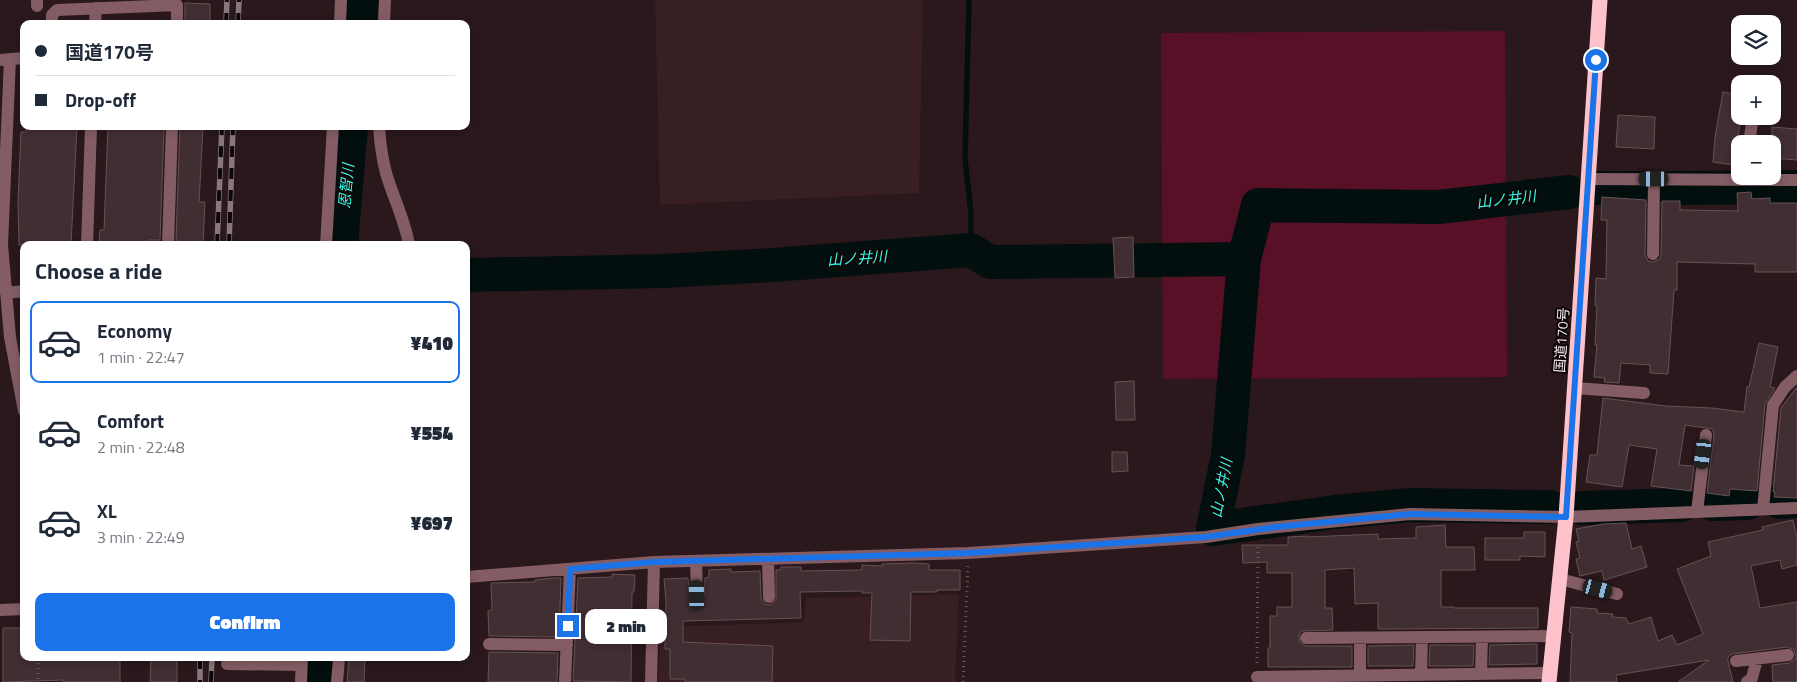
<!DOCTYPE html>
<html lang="en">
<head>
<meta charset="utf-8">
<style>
  body { margin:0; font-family:"Titillium Web","Noto Sans JP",sans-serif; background:#f2f2f3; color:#1f2937; height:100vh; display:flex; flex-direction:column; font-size:19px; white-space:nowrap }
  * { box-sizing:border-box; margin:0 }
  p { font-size:16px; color:#747a83 }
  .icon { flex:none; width:28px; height:28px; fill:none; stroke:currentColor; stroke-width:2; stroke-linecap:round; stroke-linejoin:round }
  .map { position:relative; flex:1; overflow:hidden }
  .details { position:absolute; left:20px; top:241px; width:450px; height:420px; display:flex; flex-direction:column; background:#fff; border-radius:10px; box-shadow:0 2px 8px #0003 }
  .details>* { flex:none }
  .top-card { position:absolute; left:20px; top:20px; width:450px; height:110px; border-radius:10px; box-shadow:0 2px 8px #0003; display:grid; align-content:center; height:110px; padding:0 15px; background:#fff }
  .tools { position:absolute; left:1731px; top:15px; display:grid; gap:10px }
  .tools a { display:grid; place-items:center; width:50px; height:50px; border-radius:10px; background:#fff; box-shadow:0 2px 8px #0003; font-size:25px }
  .end { position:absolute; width:22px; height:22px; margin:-11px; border:6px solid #1a73e8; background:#fff; box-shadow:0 0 0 2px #fff }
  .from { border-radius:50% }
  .bubble { position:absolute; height:35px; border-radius:10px; background:#fff; box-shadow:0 2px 8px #0003; font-size:16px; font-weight:800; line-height:35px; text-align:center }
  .car { position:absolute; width:15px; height:30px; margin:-15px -8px; border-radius:6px; box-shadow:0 0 4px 1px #0007; background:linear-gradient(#222 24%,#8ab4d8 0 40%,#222 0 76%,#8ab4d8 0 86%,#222 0) }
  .top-card b { display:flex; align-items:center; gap:18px; height:48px; font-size:19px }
  .top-card b+b { border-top:1px solid #e0e1e3 }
  .top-card i { width:12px; height:12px; background:#1f2937 }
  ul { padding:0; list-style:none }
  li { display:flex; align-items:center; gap:15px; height:82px; margin:0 10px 8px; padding:0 5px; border:2px solid transparent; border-radius:10px }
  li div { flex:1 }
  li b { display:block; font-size:19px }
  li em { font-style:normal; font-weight:800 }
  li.active { border-color:#1a73e8 }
  li>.icon { width:45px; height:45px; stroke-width:1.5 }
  h2 { padding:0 15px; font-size:22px; line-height:60px }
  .primary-button { display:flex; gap:10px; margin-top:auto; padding:10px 15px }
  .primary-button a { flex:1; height:58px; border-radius:10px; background:#1a73e8; color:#fff; font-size:20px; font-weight:800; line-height:58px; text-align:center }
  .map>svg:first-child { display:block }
</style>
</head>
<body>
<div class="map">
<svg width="1797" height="682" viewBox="0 0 1797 682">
  <rect width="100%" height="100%" fill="#2a181c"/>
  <path fill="#371f24" d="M655 0H923L919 193 660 205Z
    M959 594 955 682H658L661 627 804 622 806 598Z"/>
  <path fill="#581027" d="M1505 31 1507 377 1163 379 1161 33Z"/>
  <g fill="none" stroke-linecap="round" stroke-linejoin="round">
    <path stroke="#020f0e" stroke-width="5.5" d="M969 0 965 159 971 213V250"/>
    <path stroke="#020f0e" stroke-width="34" d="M360 24 362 0
      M1599 188H1639
      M1670 188 1797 187
      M341 245 351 126
      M466 275 663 271 772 265 971 250 990 262 1244 259
      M1779 502 1797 501
      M1713 504 1748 503
      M1550 507 1410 505 1335 512 1213 529 1228 455 1244 259 1258 205 1438 207 1570 192
      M1581 508 1682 505
      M318 682 319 658"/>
  </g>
  <path fill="#412e32" stroke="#665255" d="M185 3 210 4V24H185Z
    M1723 92 1740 95V123L1734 165 1713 162 1715 137Z
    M1618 115 1655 117 1654 149 1616 147Z
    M26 126H77L71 245H19L18 202 21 132H26Z
    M108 126H164L160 240H148L147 245H99L100 230H104Z
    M180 126 203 127 199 202H205L203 245H178V240H176Z
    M1772 127 1797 129V160L1772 158Z
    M1751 192 1752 199 1770 198V203H1797V272H1755V264L1677 262V290H1674L1668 374 1650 373V365L1621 363 1619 383 1604 382 1605 378 1594 377 1597 345H1595L1597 306H1595L1596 278 1606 279 1607 220H1601L1602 197 1646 200 1645 254 1648 261 1653 262 1660 259 1661 254 1662 201H1680V210L1738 211 1737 193Z
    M1133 237 1134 277 1115 278 1113 238Z
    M1759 343 1778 347 1770 387 1775 388 1765 404 1757 491 1730 489 1729 496 1707 493 1714 436 1713 429 1685 425 1679 465 1694 466 1691 491 1651 486 1657 449 1629 445 1622 487 1586 482 1590 455H1597L1603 398 1666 406 1712 408 1744 412 1747 387H1749Z
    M1134 381 1135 420H1116L1115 382Z
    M1796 388H1797V498L1774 497 1775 492H1773L1781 408Z
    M1112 452H1127L1128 471 1112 472Z
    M1793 520 1797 538V565L1782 569 1780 560 1751 566 1760 608 1797 602V682H1773L1772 665 1789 663 1796 658 1794 650 1787 647 1732 654 1728 657V661L1733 682H1678L1709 660 1616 675 1617 682H1570L1572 633 1569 632 1571 607 1597 609V613L1613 614 1612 617 1626 618 1629 624 1651 617 1658 641 1672 635 1677 645 1703 634 1677 569 1711 556 1708 542 1763 530 1762 527Z
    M1626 523 1632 549 1641 546 1647 567 1604 580 1602 571 1580 576 1576 559 1580 558 1576 542 1579 541 1576 529 1603 524Z
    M1445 525 1446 547H1474L1475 570H1441V607H1454V608H1538V628L1378 629V603L1355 604 1354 568 1325 570V608H1332L1333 630 1302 631 1299 634V642L1306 646H1352V667H1268V648H1270V616H1277V607H1292V573H1267V562L1243 563 1242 545H1288V537L1308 536V537L1378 534V539L1416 538V527Z
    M1524 532H1545V557L1520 556V560H1485V538H1524Z
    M914 563 929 564V570H960V590H937V592H911L910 641 870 640 872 593H862V591L800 592 801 618 683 621V642L773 646 772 682H685V679H670V649H665L666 601 664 579 688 578 690 599 694 602 698 603 704 598 705 578 709 577V570L731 569V572L760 571 761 598 765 604 770 605 776 600V570H781V567H801V571L862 570V565L882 566V564Z
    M612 574 635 575 634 592H632L631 682 573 681 578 578 612 577Z
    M554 578H561L559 637 489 636 488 611 492 610 491 583 535 582V580Z
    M3 628H24V658H120V682H63V680L3 682Z
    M1537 644V664L1489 665 1490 645Z
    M1414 645 1413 666H1368V646Z
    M1430 645H1474L1473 666H1429Z
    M489 652 558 653 557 682H488Z
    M151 658H177V682H150Z
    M349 658H365L364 682H347Z"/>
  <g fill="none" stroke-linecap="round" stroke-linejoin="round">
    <path stroke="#6a5a5d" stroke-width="3" stroke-dasharray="1 4" stroke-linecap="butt" d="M38 658V682
      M1257 663 1258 544
      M963 682 968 566"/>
    <path stroke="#845d64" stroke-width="12" d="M37 0V6
      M52 24V15L57 10 177 5V24
      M95 24 96 8
      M340 24 341 0
      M384 24 385 0
      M10 59 2 245 10 337 24 411
      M0 60 24 58
      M379 126C380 142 382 158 386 173 393 197 405 220 409 245
      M1749 144 1753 116
      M1588 179 1797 180
      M87 245 91 126
      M168 245 172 126
      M326 245 333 126
      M1653 254 1654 179
      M6 293 24 291
      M1575 388 1644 393
      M1763 509 1773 405 1785 387 1797 376
      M1697 512 1706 435
      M768 559 769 597
      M696 561 697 595
      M466 577 654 562 968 553 1206 537 1258 529 1410 514 1566 517 1797 508
      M1560 579 1617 594
      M0 610 24 609
      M1306 638 1554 636
      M489 644 567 645
      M1736 661 1788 655
      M227 664 301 665
      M1481 674 1482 637
      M1421 675 1422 638
      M1360 676V638
      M1257 677 1550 673
      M301 682 302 658
      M337 682 339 658
      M565 682 570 569
      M651 682 654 562
      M1747 682 1752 678 1757 659"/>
    <path stroke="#fec2cd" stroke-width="15" d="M1549 682 1566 517 1600 0"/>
    <defs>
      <path id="rail" d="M226 24 227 0
        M238 24 239 0
        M217 245 222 126
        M229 245 233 126
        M200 658V682
        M211 682 212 658"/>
    </defs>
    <use href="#rail" stroke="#88787b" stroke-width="5.5"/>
    <use href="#rail" stroke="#0d0607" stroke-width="4" stroke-dasharray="11" stroke-linecap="butt"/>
  </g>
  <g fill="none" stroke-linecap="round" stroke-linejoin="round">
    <path stroke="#1a73e8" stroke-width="6" d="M568 626 570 569 654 562 968 553 1206 537 1276 527 1410 514 1566 517 1596 60"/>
  </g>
  <g text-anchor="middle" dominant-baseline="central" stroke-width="4" stroke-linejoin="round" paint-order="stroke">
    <g font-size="14" fill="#f4e7e9" stroke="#0d0607">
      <text transform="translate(1561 340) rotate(-86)">国道170号</text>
    </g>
    <g font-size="15" font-style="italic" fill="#37f8e6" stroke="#0d0607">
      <text transform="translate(346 186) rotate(-85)">恩智川</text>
      <text transform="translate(1506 199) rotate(-7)">山ノ井川</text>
      <text transform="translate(857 258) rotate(-4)">山ノ井川</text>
      <text transform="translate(1221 488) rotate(-79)">山ノ井川</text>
    </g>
  </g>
</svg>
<div class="tools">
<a><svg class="icon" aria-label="layers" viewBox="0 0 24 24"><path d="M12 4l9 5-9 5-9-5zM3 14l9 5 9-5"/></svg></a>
<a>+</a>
<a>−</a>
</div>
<i class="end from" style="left:1596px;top:60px"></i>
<i class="end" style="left:568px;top:626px"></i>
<div class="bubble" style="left:585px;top:609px;width:82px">2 min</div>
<i class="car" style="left:1654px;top:179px;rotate:270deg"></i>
<i class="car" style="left:1703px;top:454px;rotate:187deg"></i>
<i class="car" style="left:1598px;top:589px;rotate:105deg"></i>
<i class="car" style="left:697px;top:595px;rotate:359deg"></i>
<div class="top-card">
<b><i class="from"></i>国道170号</b>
<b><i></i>Drop-off</b>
</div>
<section class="details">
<h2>Choose a ride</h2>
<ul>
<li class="active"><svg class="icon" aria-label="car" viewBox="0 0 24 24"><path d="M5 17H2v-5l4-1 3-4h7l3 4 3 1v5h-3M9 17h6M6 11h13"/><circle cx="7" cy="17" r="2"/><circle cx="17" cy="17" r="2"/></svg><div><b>Economy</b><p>1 min · 22:47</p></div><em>¥410</em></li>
<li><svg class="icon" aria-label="car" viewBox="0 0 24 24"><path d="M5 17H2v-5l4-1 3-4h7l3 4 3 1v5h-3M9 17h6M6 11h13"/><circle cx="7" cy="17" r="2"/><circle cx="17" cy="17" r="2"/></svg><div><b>Comfort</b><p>2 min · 22:48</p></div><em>¥554</em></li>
<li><svg class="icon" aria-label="car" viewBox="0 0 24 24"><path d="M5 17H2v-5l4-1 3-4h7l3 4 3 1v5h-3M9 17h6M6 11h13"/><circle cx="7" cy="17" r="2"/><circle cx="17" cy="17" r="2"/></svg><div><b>XL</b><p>3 min · 22:49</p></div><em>¥697</em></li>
</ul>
<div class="primary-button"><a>Confirm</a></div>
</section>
</div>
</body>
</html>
